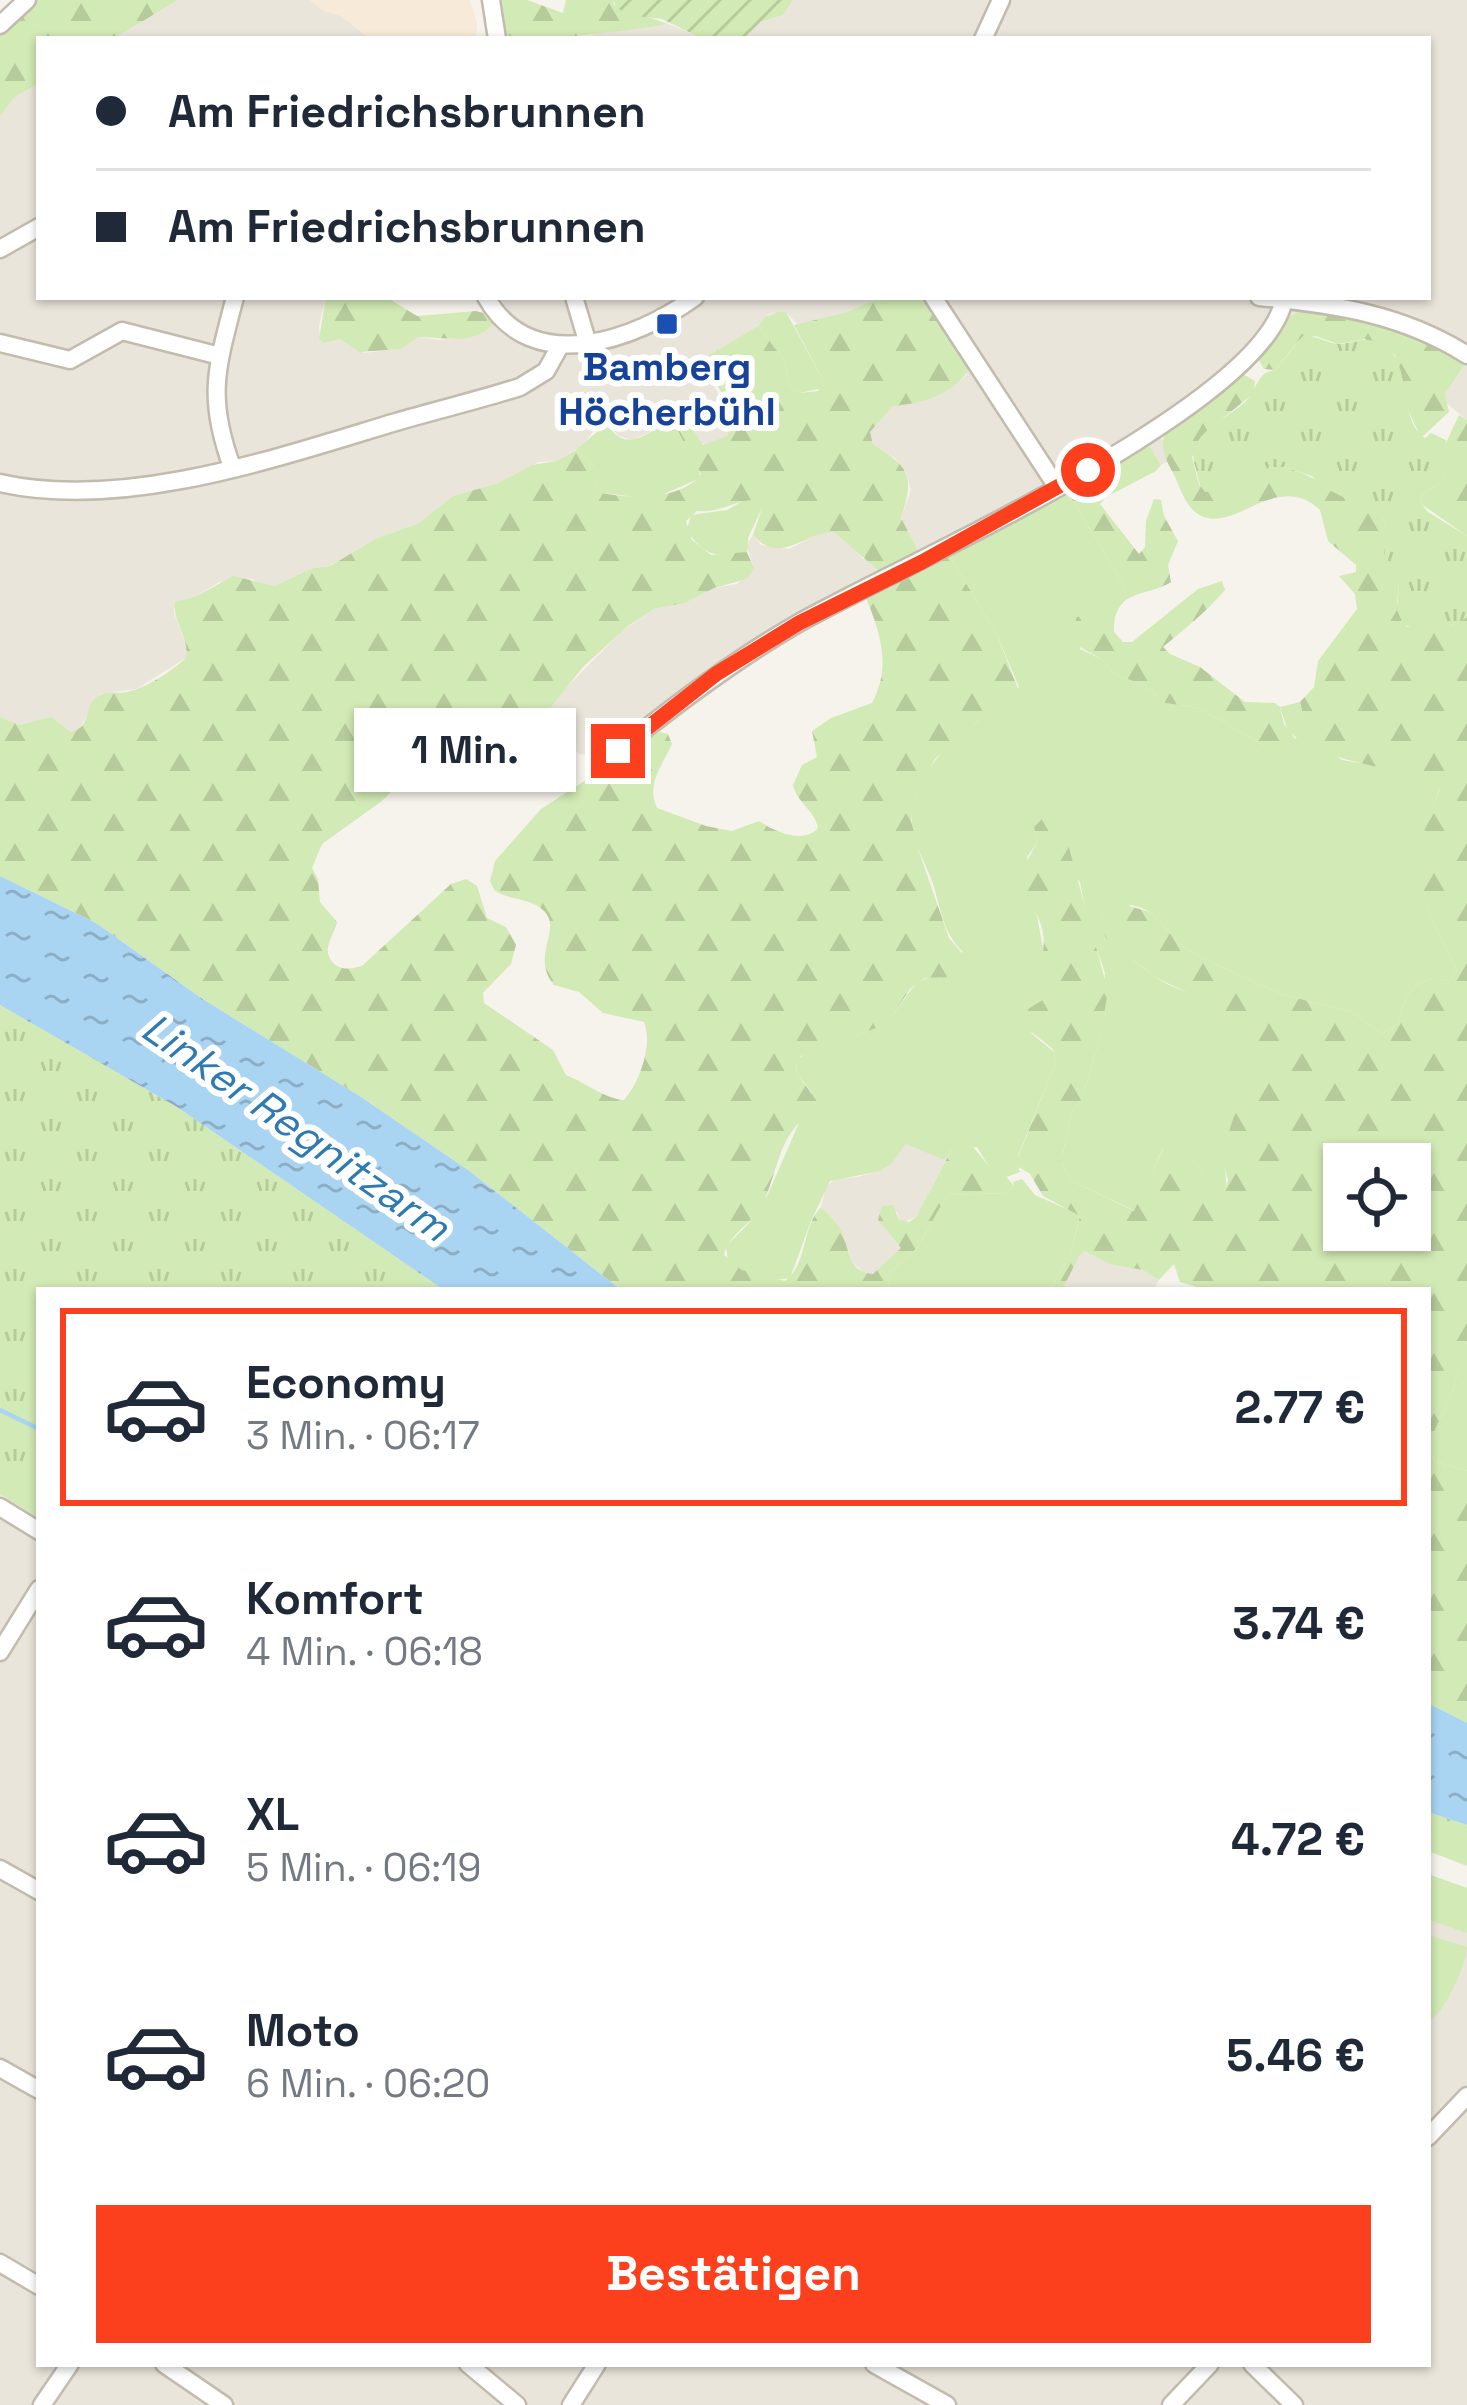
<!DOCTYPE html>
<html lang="de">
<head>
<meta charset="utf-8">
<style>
  body { margin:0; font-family:"Space Grotesk",sans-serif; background:#f2f2f3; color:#1f2937; height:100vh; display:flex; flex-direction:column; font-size:45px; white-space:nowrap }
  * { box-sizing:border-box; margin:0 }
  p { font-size:39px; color:#747a83 }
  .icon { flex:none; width:66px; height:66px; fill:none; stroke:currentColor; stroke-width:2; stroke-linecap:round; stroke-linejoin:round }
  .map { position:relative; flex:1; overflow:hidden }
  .drawer { position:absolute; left:36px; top:1287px; width:1395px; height:1080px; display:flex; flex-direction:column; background:#fff; border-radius:0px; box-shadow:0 3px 9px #0004 }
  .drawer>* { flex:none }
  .hud { position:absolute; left:36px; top:36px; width:1395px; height:264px; border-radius:0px; box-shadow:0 3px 9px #0004; display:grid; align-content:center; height:264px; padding:0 60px; background:#fff }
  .controls { position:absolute; left:1323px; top:1143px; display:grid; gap:24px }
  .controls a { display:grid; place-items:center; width:108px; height:108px; border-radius:0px; background:#fff; box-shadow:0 3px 9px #0004; font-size:60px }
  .end { position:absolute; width:54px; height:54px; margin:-27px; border:15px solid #fc3f1d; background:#fff; box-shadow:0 0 0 6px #fff }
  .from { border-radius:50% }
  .bubble { position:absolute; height:84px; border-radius:0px; background:#fff; box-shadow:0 3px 9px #0004; font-size:39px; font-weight:800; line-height:84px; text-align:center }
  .hud b { display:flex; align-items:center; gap:42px; height:114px; font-size:45px }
  .hud b+b { border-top:3px solid #e0e1e3 }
  .hud i { width:30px; height:30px; background:#1f2937 }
  ul { padding:21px 0 0; list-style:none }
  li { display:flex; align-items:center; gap:36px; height:198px; margin:0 24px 18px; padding:0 36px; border:6px solid transparent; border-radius:0px }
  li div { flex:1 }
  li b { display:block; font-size:45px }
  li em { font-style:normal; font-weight:800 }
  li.selected { border-color:#fc3f1d }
  li>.icon { width:108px; height:108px; stroke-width:1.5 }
  .action { display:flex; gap:24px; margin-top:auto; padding:24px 60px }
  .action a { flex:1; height:138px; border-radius:0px; background:#fc3f1d; color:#fff; font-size:48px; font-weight:800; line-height:138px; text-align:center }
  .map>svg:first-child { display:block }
</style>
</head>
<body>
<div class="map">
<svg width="1467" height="2405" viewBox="0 0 1467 2405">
  <defs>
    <pattern id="forest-firs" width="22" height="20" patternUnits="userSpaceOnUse" patternTransform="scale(3)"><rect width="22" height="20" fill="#d2eab5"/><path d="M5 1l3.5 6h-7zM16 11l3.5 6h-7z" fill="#b6ca9c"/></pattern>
    <pattern id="park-tufts" width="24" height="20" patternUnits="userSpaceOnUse" patternTransform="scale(3)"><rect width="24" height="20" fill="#d2eab5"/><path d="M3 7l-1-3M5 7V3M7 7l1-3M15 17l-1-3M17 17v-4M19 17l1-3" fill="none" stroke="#b6ca9c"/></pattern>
    <pattern id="garden-furrows" width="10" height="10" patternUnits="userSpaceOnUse" patternTransform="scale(3)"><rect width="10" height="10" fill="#d2eab5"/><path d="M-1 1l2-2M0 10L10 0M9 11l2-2" fill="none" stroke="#b6ca9c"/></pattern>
    <pattern id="water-ripples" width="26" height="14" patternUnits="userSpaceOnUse" patternTransform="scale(3)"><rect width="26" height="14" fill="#a9d4f2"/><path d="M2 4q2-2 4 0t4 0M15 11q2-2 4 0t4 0" fill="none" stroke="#8caec5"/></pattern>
  </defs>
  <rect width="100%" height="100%" fill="#f6f3ec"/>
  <path fill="#eae5da" d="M178 0H310L322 10 341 16 370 39H113Z
    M793 0H1467V420L1445 402V394L1465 364 1445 351 1288 317 1258 359 1162 438 1167 462 1161 465 1150 447 786 637 723 676 622 758 604 766 598 755 579 754 550 725 547 712 553 701 622 631 654 609 685 603 714 588 737 584 754 568 746 545 753 535 761 545 789 549 821 533 834 532 855 548 863 559 919 552 901 518 911 490 906 472 895 458 873 444 870 432 893 406 960 381 967 374 916 298 876 301 849 312 798 325 786 312 769 314 753 331 706 360 711 381 728 411V436L719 442 707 446 699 442 680 411 657 429 632 440 618 436 610 425 593 432 582 446 556 461 539 462 496 484 453 496 419 523 375 539 329 566 313 568 274 586 265 587 253 579 219 582 197 596 175 602 174 613 188 650 186 658 136 689 100 694 78 731 71 732 51 718 20 725 0 717V116L15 97 39 83V297H326L319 325 320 341 340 339 364 353 396 349 418 337 439 340 475 336 483 311 475 297H1428V39H743L761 22 783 15Z
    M668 24 705 39H576L620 28Z
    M906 1144 947 1158 916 1217 904 1222 899 1220 897 1212 878 1220 901 1248 878 1272 866 1275 852 1262 841 1230 821 1207 826 1187 835 1179 858 1177 886 1168Z
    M1085 1251 1109 1264 1144 1270 1159 1280 1153 1290H1062L1079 1255Z
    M0 1494 39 1518V2364H1428V1920L1467 1933V2405H0Z"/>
  <path fill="#f7ead8" d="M310 0H470L477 23 476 39H370L341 16 322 10Z"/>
  <path fill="#d2eab5" d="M778 312H786L824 382 823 388 799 393 790 387 784 360 758 326 765 317Z
    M670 416 699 468 700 478 653 499 602 493 595 483V467L576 450 605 425C611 429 615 435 621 438 636 445 661 427 670 416Z
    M1066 489 1125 588 1076 619 1080 649 1101 659 1116 675 1145 685 1165 703 1199 708 1268 748 1297 738 1288 731 1280 707 1300 702 1307 735 1342 760 1429 775 1440 788 1431 810 1426 906 1457 971 1449 981C1419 972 1402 996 1399 1023L1382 1034 1352 1012 1281 994 1208 961 1182 946 1150 912 1142 908 1131 905 1104 914 1100 922C1115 945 1136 964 1160 980 1188 997 1243 1005 1251 1042 1257 1074 1236 1114 1226 1143 1218 1163 1232 1178 1223 1197L1217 1201 1198 1165 1163 1148 1135 1211 1072 1181 1061 1162 1072 1111 1082 1099 1100 1037 1105 973 1089 927 1080 882 1034 827 1037 843 1027 857 1051 996 1024 1012 1032 1034 1054 1052 1055 1064 1018 1156 1019 1171H1022L1007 1177 988 1165 977 1147 952 1149 947 1158 942 1159 906 1144 891 1164 880 1171 830 1181 811 1221 790 1278C771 1283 745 1273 728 1262L726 1246 749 1223 768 1194 812 1093 797 1073 796 1062C817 1038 858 1041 884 1023 906 1008 909 973 940 978L963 952C941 931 941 906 931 878 924 861 914 844 912 826 908 783 945 744 978 721 998 707 1005 710 1019 687L997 635 948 553Z
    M745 500H757L762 508 748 538 747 552C720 560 702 555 687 530L691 515 727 510Z
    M1022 1179 1035 1195 1080 1215 1071 1253 1050 1290H891L887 1275 918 1247 947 1195 1006 1193 1014 1186 1013 1182Z
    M1467 1343V1471L1436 1462 1429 1452C1432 1426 1451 1405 1456 1379 1459 1365 1458 1355 1467 1343Z
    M1428 1935 1467 1947C1467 1964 1444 2014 1428 2023Z"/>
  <path fill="url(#forest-firs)" fill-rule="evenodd" d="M39 0H178L113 39H39V83L15 97 0 116V34Z
    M502 0H527L563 13 566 0H613L614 5 668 24C613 33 562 39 506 39Z
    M326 297H386L417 316 476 311 487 314 493 324C474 346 444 337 418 337L401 349 359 352 340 339 323 343 319 339Z
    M916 298 928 299 971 366C954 395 924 403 893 406L870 432 873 444C910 468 915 475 901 518L919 552 879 571 834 532C803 533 780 566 753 535L762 508 756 500C735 499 724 513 697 511L686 521 692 540 711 555 747 552 754 568 747 579 714 588 685 603 654 609 628 626 583 667 547 712 550 725 530 736 519 733 505 712 472 709 382 801 322 844 312 868 318 879 320 902 337 922C335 932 326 944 328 953 332 971 351 971 363 965L451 884 466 879 477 886 487 918 506 927 516 945 511 964 483 993 484 1003 553 1050 566 1075C584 1082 606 1099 624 1100 640 1082 653 1044 644 1022L603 1013 579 992 554 985C528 953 568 926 539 907 526 898 508 900 494 890L490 881 495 861 541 809 660 732 668 734 672 744C662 766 646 784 657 808L706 826 732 831 759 821C774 831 803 845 818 828 814 809 797 803 793 785L802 765 817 757 812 731 831 718 872 703C891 668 881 635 867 600L869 594 948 553 997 635 1020 694 1012 705 976 722 935 759 916 794 911 821 918 849 949 938 969 961 954 977 925 978 910 989 887 1024 801 1056 796 1063 797 1073 816 1100C811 1116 802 1118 793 1130 776 1152 774 1186 759 1210 748 1226 728 1236 724 1255L742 1270 785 1281C808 1264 801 1228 821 1207 827 1213 836 1222 841 1230 850 1249 847 1272 873 1274L901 1248 878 1220 882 1206 893 1205 899 1220 909 1222 916 1217 952 1149 969 1142 988 1165 1004 1174 1014 1186 1006 1193 947 1195 918 1247 887 1275 891 1290H621L468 1170 361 1097 201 998 96 923 0 876V717L20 725 51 717 71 732C93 727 82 707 98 696 107 690 117 694 127 692 146 688 172 671 186 658 190 638 172 622 175 602L197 596 233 576 274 586 313 568 330 566 375 539 419 523 453 496 496 484 532 465 556 461 576 450 595 467V483L602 493C631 499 682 500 701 474L670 416 680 411 703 445 728 436C728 426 729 414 727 405 723 390 710 378 705 360L710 355 758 326 784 360 790 387 799 393 818 391 824 382 794 325 848 312 871 301Z
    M1304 310C1362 318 1415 332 1465 364L1445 394 1449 412 1421 438 1408 410 1395 355 1365 339 1338 344 1315 336 1299 340 1275 370 1264 369 1258 359 1288 317Z
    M1241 373 1255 381 1254 393 1217 423 1192 457 1199 485C1221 480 1261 465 1282 467 1300 468 1365 505 1383 517L1399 583 1397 603 1407 627 1452 626 1467 617V1343C1459 1355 1459 1365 1456 1379 1451 1405 1432 1426 1429 1452L1436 1462 1467 1471V1723L1428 1703V1290H1207L1180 1282 1174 1264 1159 1280 1143 1270 1109 1264 1085 1251 1079 1256 1062 1290H1050L1071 1253 1080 1216 1043 1196 1030 1174 1015 1165 1055 1064 1054 1051C1042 1036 1024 1035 1023 1012L1051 995 1040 974C1041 957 1047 943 1041 925 1027 880 1009 890 1037 843L1034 827 1043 818 1062 822 1108 991 1100 1037 1082 1099 1072 1111 1061 1162 1072 1181 1134 1211 1164 1147 1198 1165 1217 1200 1223 1197 1228 1180 1221 1156 1249 1070 1251 1042 1231 1014 1155 977 1106 938 1100 922 1104 914 1122 904 1150 912 1182 946 1208 961 1281 994 1352 1012 1382 1034 1399 1023C1402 996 1419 972 1449 981L1457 971 1426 906 1422 886 1421 848 1427 818 1440 789 1429 775C1406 773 1318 759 1308 740 1304 730 1303 712 1300 702L1314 687 1318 661 1357 609 1355 594 1339 576 1356 572V565L1328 541 1320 510C1274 467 1230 542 1194 511 1185 503 1180 488 1175 477 1167 462 1159 449 1165 432ZM1344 1164H1410V1230H1344Z
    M1459 415 1467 420V536L1420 503 1423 493 1443 482 1445 445Z
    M1150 447 1161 465 1156 471 1106 497 1100 504 1139 554 1145 547 1146 521 1154 499 1161 500 1164 516 1178 541 1168 565 1171 582C1146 598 1114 587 1114 632L1123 642H1132L1198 589 1222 581 1225 590C1206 612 1185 629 1163 647L1170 654 1200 667 1245 702 1275 703 1280 707 1284 724 1299 744 1291 753 1268 748 1199 708 1165 703 1145 685 1116 675 1101 659 1075 644 1076 618 1125 588 1066 489 1136 449Z"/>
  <path fill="url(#park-tufts)" d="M1303 336C1317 335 1326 343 1339 344 1349 344 1359 339 1367 340 1419 345 1393 417 1425 438L1431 433 1446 440 1443 482 1423 493 1420 502 1428 512 1467 536V617C1452 631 1420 633 1403 624L1397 610 1399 583 1384 554 1386 529 1383 517 1325 488 1312 476 1284 467H1270L1221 491 1205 492C1197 483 1199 477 1195 466 1185 434 1226 420 1245 402 1259 389 1255 373 1275 370Z
    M0 1005 177 1107 444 1290H39V1518L0 1494Z
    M1428 1812 1467 1825V1866L1428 1851Z
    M1428 1874 1467 1888V1933L1428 1920Z"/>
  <path fill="url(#garden-furrows)" d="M613 0H793L783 15 761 22 743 39H703L662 19 629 15 617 8Z"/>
  <path fill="url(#water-ripples)" d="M0 876 96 923 201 998 361 1097 468 1170 621 1290H444L177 1107 0 1005Z
    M1428 1703 1467 1723V1825L1428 1812Z"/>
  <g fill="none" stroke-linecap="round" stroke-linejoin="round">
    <path stroke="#a9d4f2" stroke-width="4.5" d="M0 1410 39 1429"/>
    <defs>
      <path id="minor" d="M491 0 497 39
        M0 25 27 0
        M983 39 1001 0
        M0 249 39 227
        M486 297C531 378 636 340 695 297
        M574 297 588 344
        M933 297 1057 487
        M1259 297C1333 304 1403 314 1467 355
        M0 343 70 360 122 331 220 356
        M232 467C206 396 217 367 235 297
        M0 483C124 511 276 458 396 422 437 410 479 400 520 387L546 371 560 346
        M618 751C676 704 733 661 797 624 895 568 1265 407 1284 299
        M0 1507 39 1531
        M0 1652 39 1589
        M0 1869 39 1891
        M0 2068 39 2090
        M1428 2137 1467 2096
        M0 2263 39 2286
        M164 2364 224 2405
        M468 2364 517 2405
        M874 2364 947 2405
        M1252 2364 1294 2405
        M42 2405 70 2364
        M571 2405 597 2364
        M1171 2405 1210 2364"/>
    </defs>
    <use href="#minor" stroke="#c2bbae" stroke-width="21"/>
    <use href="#minor" stroke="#fff" stroke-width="16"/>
  </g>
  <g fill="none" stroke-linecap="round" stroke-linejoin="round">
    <path stroke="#fc3f1d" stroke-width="15" d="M618 751 716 674 799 623 922 562 1088 470"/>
  </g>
  <rect fill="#1a4fb4" stroke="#fff" stroke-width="4.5" x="655" y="312" width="24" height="24" rx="6"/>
  <g text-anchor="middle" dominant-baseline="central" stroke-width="12" stroke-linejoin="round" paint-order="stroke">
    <g font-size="39" font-weight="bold" fill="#164399" stroke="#fff">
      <text x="667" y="366">Bamberg<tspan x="667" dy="45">Höcherbühl</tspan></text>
    </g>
    <g font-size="42" font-style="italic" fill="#2e7ab2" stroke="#fff">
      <text transform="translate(296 1127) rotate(35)">Linker Regnitzarm</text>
    </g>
  </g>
</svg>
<div class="controls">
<a><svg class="icon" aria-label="locate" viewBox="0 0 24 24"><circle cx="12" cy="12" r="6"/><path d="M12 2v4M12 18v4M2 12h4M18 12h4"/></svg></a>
</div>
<i class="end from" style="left:1088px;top:470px"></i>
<i class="end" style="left:618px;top:751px"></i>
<div class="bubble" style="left:354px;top:708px;width:222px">1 Min.</div>
<div class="hud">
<b><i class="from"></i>Am Friedrichsbrunnen</b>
<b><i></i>Am Friedrichsbrunnen</b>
</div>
<section class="drawer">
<ul>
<li class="selected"><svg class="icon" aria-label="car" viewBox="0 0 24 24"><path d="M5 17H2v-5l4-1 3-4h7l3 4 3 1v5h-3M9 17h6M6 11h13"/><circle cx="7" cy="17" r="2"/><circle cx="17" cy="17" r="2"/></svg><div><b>Economy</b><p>3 Min. · 06:17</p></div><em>2.77 €</em></li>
<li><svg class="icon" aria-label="car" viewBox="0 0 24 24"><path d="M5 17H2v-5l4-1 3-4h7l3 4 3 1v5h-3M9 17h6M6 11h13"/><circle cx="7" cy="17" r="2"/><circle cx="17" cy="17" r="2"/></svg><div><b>Komfort</b><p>4 Min. · 06:18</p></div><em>3.74 €</em></li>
<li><svg class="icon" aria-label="car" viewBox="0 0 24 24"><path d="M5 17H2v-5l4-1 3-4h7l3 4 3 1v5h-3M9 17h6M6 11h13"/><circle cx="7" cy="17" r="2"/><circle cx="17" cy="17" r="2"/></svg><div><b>XL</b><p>5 Min. · 06:19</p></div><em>4.72 €</em></li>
<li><svg class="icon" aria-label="car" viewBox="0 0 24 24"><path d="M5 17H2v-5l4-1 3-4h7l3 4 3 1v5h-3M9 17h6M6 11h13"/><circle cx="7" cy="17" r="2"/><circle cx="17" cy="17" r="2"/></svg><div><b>Moto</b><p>6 Min. · 06:20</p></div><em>5.46 €</em></li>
</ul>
<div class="action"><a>Bestätigen</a></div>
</section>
</div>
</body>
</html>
